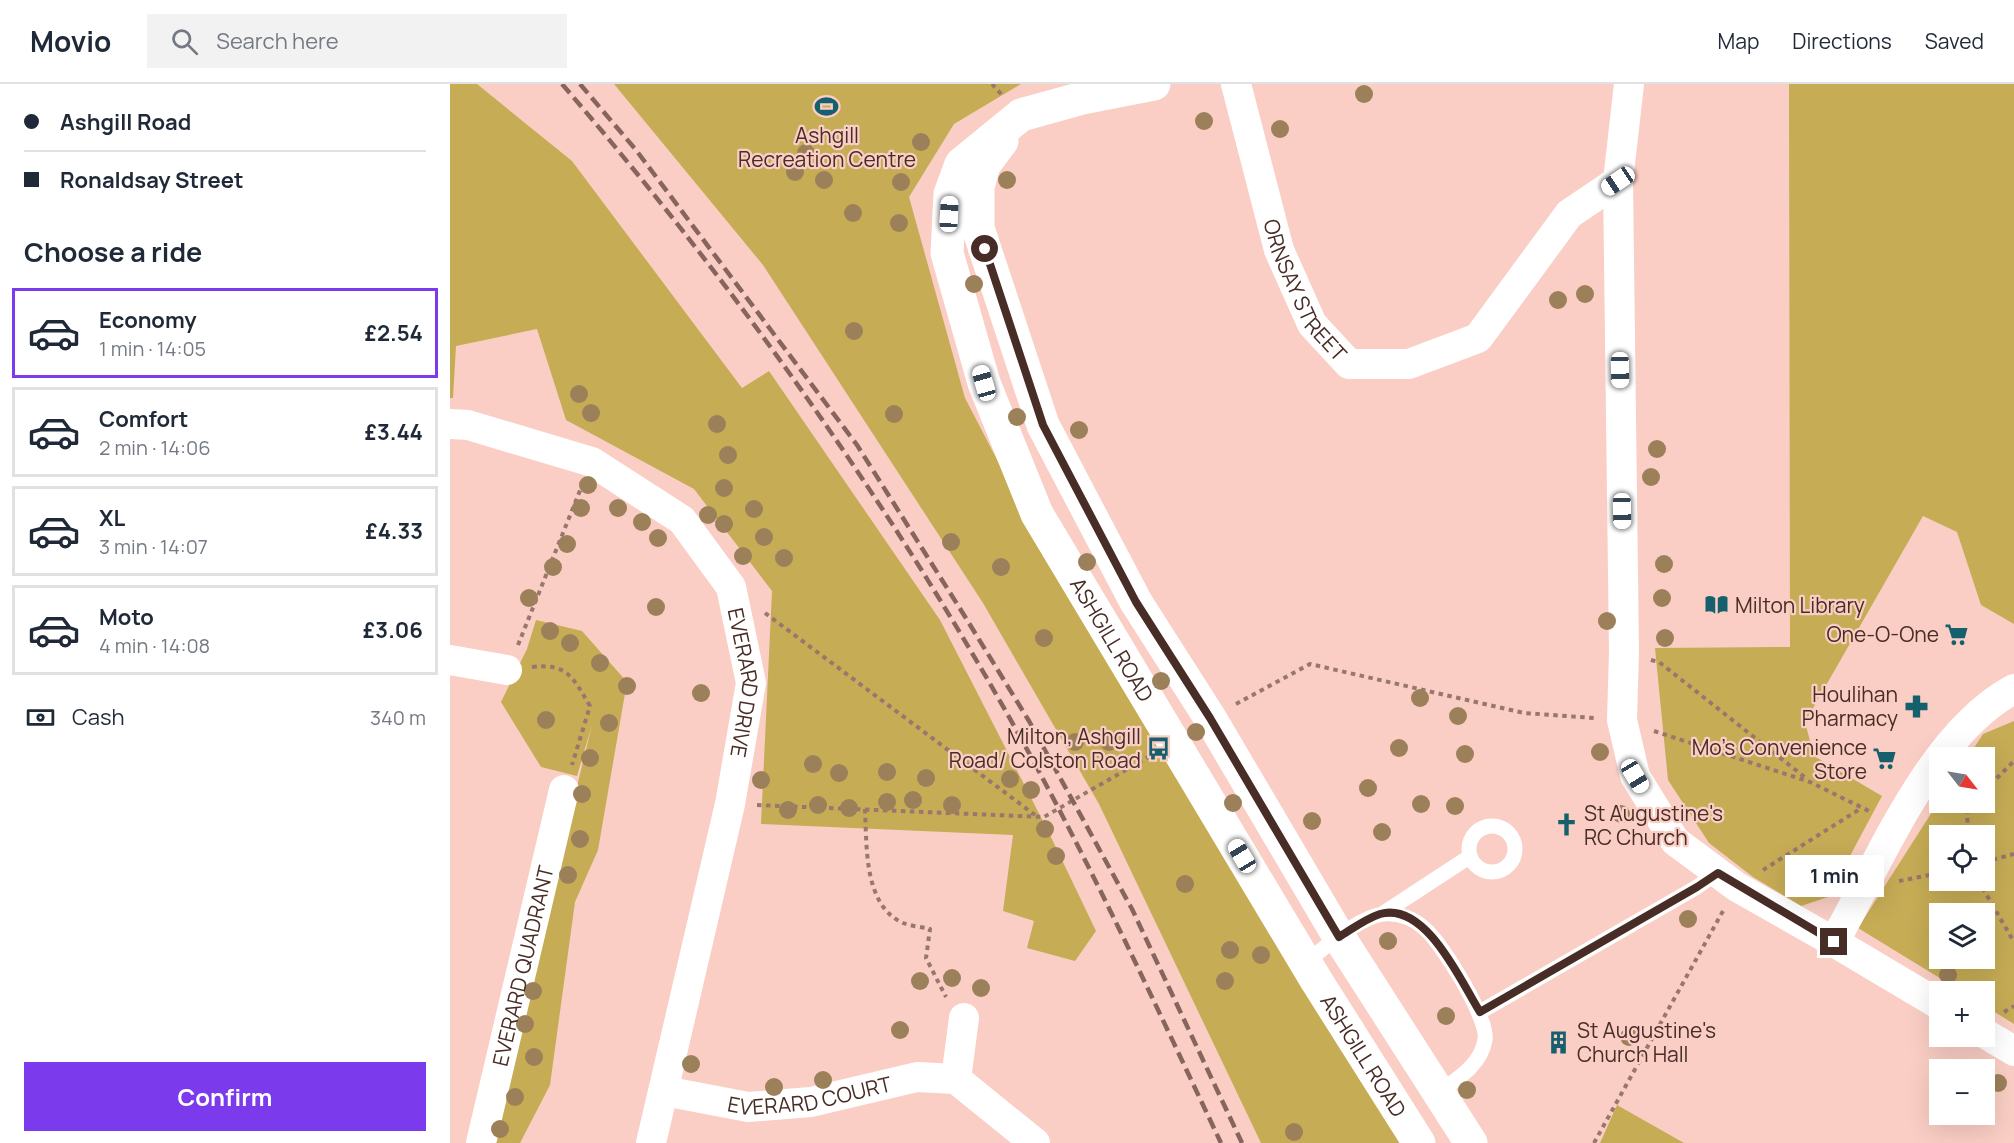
<!DOCTYPE html>
<html lang="en">
<head>
<meta charset="utf-8">
<style>
  body { margin:0; font-family:Manrope,sans-serif; background:#f2f2f3; color:#1f2937; height:100vh; display:flex; flex-direction:column; font-size:22px; white-space:nowrap }
  * { box-sizing:border-box; margin:0 }
  p { font-size:20px; color:#747a83 }
  .icon { flex:none; width:33px; height:33px; fill:none; stroke:currentColor; stroke-width:2; stroke-linecap:round; stroke-linejoin:round }
  .map { position:relative; flex:1; overflow:hidden }
  .details { display:flex; flex-direction:column; background:#fff; width:450px }
  .details>* { flex:none }
  .banner { display:grid; align-content:center; height:132px; padding:0 24px; background:#fff }
  .needle { width:39px; rotate:121deg }
  .tools { position:absolute; left:1479px; top:663px; display:grid; gap:12px }
  .tools a { display:grid; place-items:center; width:66px; height:66px; border-radius:0px; background:#fff; box-shadow:0 6px 24px #0002; font-size:30px }
  .end { position:absolute; width:27px; height:27px; margin:-14px; border:8px solid #482c26; background:#fff; box-shadow:0 0 0 3px #fff }
  .from { border-radius:50% }
  .bubble { position:absolute; height:42px; border-radius:0px; background:#fff; box-shadow:0 6px 24px #0002; font-size:20px; font-weight:700; line-height:42px; text-align:center }
  .car { position:absolute; width:18px; height:36px; margin:-18px -9px; border-radius:8px; box-shadow:0 0 4px 2px #0007; background:linear-gradient(#fff 24%,#345 0 40%,#fff 0 76%,#345 0 86%,#fff 0) }
  .banner b { display:flex; align-items:center; gap:21px; height:57px; font-size:22px }
  .banner b+b { border-top:2px solid #e0e1e3 }
  .banner i { width:15px; height:15px; background:#1f2937 }
  ul { padding:0; list-style:none }
  li { display:flex; align-items:center; gap:18px; height:90px; margin:0 12px 9px; padding:0 12px; border:3px solid #e0e1e3; border-radius:0px }
  li div { flex:1 }
  li b { display:block; font-size:22px }
  li em { font-style:normal; font-weight:700 }
  li.current { border-color:#7c3aed }
  li>.icon { width:54px; height:54px; stroke-width:1.5 }
  h2 { padding:0 24px; font-size:27px; line-height:72px }
  .pay { display:flex; align-items:center; gap:15px; height:66px; padding:0 24px; font-size:22px }
  .pay p { margin-inline-start:auto }
  .button { display:flex; gap:12px; margin-top:auto; padding:12px 24px }
  .button a { flex:1; height:69px; border-radius:0px; background:#7c3aed; color:#fff; font-size:24px; font-weight:700; line-height:69px; text-align:center }
  header { display:flex; align-items:center; gap:36px; box-sizing:border-box; height:84px; padding:0 30px; background:#fff; border-bottom:2px solid #e0e1e3 }
  header strong { font-size:28px }
  nav { display:flex; gap:33px; margin-inline-start:auto; font-size:21px }
  .search { width:420px; height:54px; background:#f2f2f3; display:flex; align-items:center; gap:15px; box-sizing:border-box; padding:0 21px; border-radius:0px; color:#747a83; font-size:22px }
  main { display:flex; flex:1; min-height:0 }
  .map>svg:first-child { display:block }
</style>
</head>
<body>
<header>
<strong>Movio</strong>
<div class="search"><svg class="icon" aria-label="search" viewBox="0 0 24 24"><circle cx="10" cy="10" r="6"/><path d="M15 15l6 6"/></svg>Search here</div>
<nav><a>Map</a><a>Directions</a><a>Saved</a></nav>
</header>
<main>
<section class="details">
<div class="banner">
<b><i class="from"></i>Ashgill Road</b>
<b><i></i>Ronaldsay Street</b>
</div>
<h2>Choose a ride</h2>
<ul>
<li class="current"><svg class="icon" aria-label="car" viewBox="0 0 24 24"><path d="M5 17H2v-5l4-1 3-4h7l3 4 3 1v5h-3M9 17h6M6 11h13"/><circle cx="7" cy="17" r="2"/><circle cx="17" cy="17" r="2"/></svg><div><b>Economy</b><p>1 min · 14:05</p></div><em>£2.54</em></li>
<li><svg class="icon" aria-label="car" viewBox="0 0 24 24"><path d="M5 17H2v-5l4-1 3-4h7l3 4 3 1v5h-3M9 17h6M6 11h13"/><circle cx="7" cy="17" r="2"/><circle cx="17" cy="17" r="2"/></svg><div><b>Comfort</b><p>2 min · 14:06</p></div><em>£3.44</em></li>
<li><svg class="icon" aria-label="car" viewBox="0 0 24 24"><path d="M5 17H2v-5l4-1 3-4h7l3 4 3 1v5h-3M9 17h6M6 11h13"/><circle cx="7" cy="17" r="2"/><circle cx="17" cy="17" r="2"/></svg><div><b>XL</b><p>3 min · 14:07</p></div><em>£4.33</em></li>
<li><svg class="icon" aria-label="car" viewBox="0 0 24 24"><path d="M5 17H2v-5l4-1 3-4h7l3 4 3 1v5h-3M9 17h6M6 11h13"/><circle cx="7" cy="17" r="2"/><circle cx="17" cy="17" r="2"/></svg><div><b>Moto</b><p>4 min · 14:08</p></div><em>£3.06</em></li>
</ul>
<div class="pay"><svg class="icon" aria-label="cash" viewBox="0 0 24 24"><path d="M3 7h18v10H3z"/><circle cx="12" cy="12" r="2"/></svg>Cash<p>340 m</p></div>
<div class="button"><a>Confirm</a></div>
</section>
<div class="map">
<svg width="1564" height="1059" viewBox="0 0 1564 1059">
  <rect width="100%" height="100%" fill="#facec4"/>
  <path fill="#c6ac55" fill-rule="evenodd" d="M0 0H27L122 77 292 304 319 287 490 536 600 751 646 847 625 877 577 864 584 837 553 827 563 751 311 740 322 507 244 405 116 336 87 245 6 262 3 314H0Z
    M164 0H571L504 40 459 113 515 314 583 445 951 1059H811L649 720 533 519 313 181Z
    M1339 0H1564V540L1531 521 1507 448 1473 432 1355 638 1364 672 1432 712 1378 813 1351 822 1303 793 1259 759 1218 696 1205 564 1340 563Z
    M86 536 132 547 177 598 148 766 125 818 100 1001 70 1059H40L142 641 127 692 91 683 51 618 77 565Z
    M1564 637V940L1535 922 1534 908 1511 907 1408 844 1489 717 1534 718V674L1518 673 1533 650ZM1490 752H1534V796H1490ZM1490 830H1534V874H1490Z
    M1167 1021 1234 1059H1150Z"/>
  <g fill="none" stroke-linecap="round" stroke-linejoin="round">
    <path stroke="#99766e" stroke-width="4" stroke-dasharray="4.5 4.5" stroke-linecap="butt" d="M542 0 552 11
      M315 529 585 731
      M68 561 131 404
      M1201 576 1209 578 1357 695
      M82 583C118 579 123 594 140 622L122 681
      M786 620 860 580 1074 629 1144 634
      M1204 647 1360 698 1421 728
      M1534 707 1564 677
      M1511 718 1517 726 1518 752
      M307 721 594 733 698 673
      M415 725C417 761 413 821 453 839 461 842 472 843 480 845L476 874 496 913
      M1517 726 1524 718
      M1534 778 1564 770
      M1313 786 1410 725
      M1528 796 1564 858
      M1449 797 1490 789
      M1554 928 1564 922
      M1144 1059 1273 827"/>
    <path stroke="#fff" stroke-width="15" d="M1019 765a23 23 0 1 1 46 0a23 23 0 1 1-46 0Z
      M932 830 1019 773
      M856 878C876 863 909 833 933 830 948 828 965 835 975 845 992 859 1039 935 1035 956 1031 981 1007 995 988 1009
      M1030 928 1247 803 1268 788"/>
    <g stroke="#fff" stroke-width="30">
      <path id="s1" d="M786 0 829 166 862 240 899 280H959L1028 254 1119 130 1168 97"/>
      <path d="M1179 0 1168 97 1174 568 1172 636 1185 692 1225 757 1287 803 1384 858"/>
      <path id="s2" d="M0 340 18 341 142 378 232 436 281 503 301 599 280 720 201 1059"/>
      <path d="M0 576 57 586"/>
      <path d="M1490 921 1384 858C1430 777 1480 650 1564 605"/>
      <path d="M1534 949 1564 967"/>
      <path d="M506 995 514 934"/>
      <path id="s3" d="M214 1007 298 1023 361 1018 467 993 506 995 585 1059"/>
      <path id="s4" d="M31 1059 114 706"/>
    </g>
    <g stroke="#fff" stroke-width="33">
      <path id="s5" d="M704 0 632 14 571 31 511 80 500 110 497 169 534 299 587 430 866 896 969 1059"/>
      <path d="M552 57 534 81 528 103V144L593 341 686 518 760 634 889 853 1021 1059"/>
    </g>
    <path stroke="#87655e" stroke-width="4.5" stroke-dasharray="12 6" stroke-linecap="butt" d="M112 0C286 202 444 425 573 658 645 789 707 924 771 1059
      M130 0 186 66 407 361 514 531 579 637 682 825 792 1059"/>
  </g>
  <g fill="#9c805a">
    <circle cx="914" cy="10" r="9"/>
    <circle cx="754" cy="37" r="9"/>
    <circle cx="830" cy="45" r="9"/>
    <circle cx="471" cy="58" r="9"/>
    <circle cx="356" cy="69" r="9"/>
    <circle cx="345" cy="88" r="9"/>
    <circle cx="374" cy="96" r="9"/>
    <circle cx="557" cy="96" r="9"/>
    <circle cx="451" cy="98" r="9"/>
    <circle cx="403" cy="129" r="9"/>
    <circle cx="449" cy="139" r="9"/>
    <circle cx="524" cy="200" r="9"/>
    <circle cx="1135" cy="210" r="9"/>
    <circle cx="1108" cy="216" r="9"/>
    <circle cx="404" cy="247" r="9"/>
    <circle cx="129" cy="310" r="9"/>
    <circle cx="141" cy="329" r="9"/>
    <circle cx="444" cy="330" r="9"/>
    <circle cx="567" cy="333" r="9"/>
    <circle cx="267" cy="340" r="9"/>
    <circle cx="629" cy="346" r="9"/>
    <circle cx="1207" cy="365" r="9"/>
    <circle cx="278" cy="371" r="9"/>
    <circle cx="1201" cy="393" r="9"/>
    <circle cx="138" cy="401" r="9"/>
    <circle cx="274" cy="404" r="9"/>
    <circle cx="131" cy="424" r="9"/>
    <circle cx="168" cy="424" r="9"/>
    <circle cx="304" cy="425" r="9"/>
    <circle cx="258" cy="431" r="9"/>
    <circle cx="192" cy="438" r="9"/>
    <circle cx="274" cy="440" r="9"/>
    <circle cx="314" cy="453" r="9"/>
    <circle cx="208" cy="454" r="9"/>
    <circle cx="501" cy="458" r="9"/>
    <circle cx="117" cy="460" r="9"/>
    <circle cx="293" cy="472" r="9"/>
    <circle cx="334" cy="474" r="9"/>
    <circle cx="637" cy="478" r="9"/>
    <circle cx="1214" cy="480" r="9"/>
    <circle cx="103" cy="483" r="9"/>
    <circle cx="551" cy="483" r="9"/>
    <circle cx="79" cy="514" r="9"/>
    <circle cx="1212" cy="514" r="9"/>
    <circle cx="206" cy="523" r="9"/>
    <circle cx="1157" cy="537" r="9"/>
    <circle cx="100" cy="547" r="9"/>
    <circle cx="594" cy="554" r="9"/>
    <circle cx="1215" cy="554" r="9"/>
    <circle cx="120" cy="559" r="9"/>
    <circle cx="150" cy="579" r="9"/>
    <circle cx="711" cy="597" r="9"/>
    <circle cx="177" cy="602" r="9"/>
    <circle cx="251" cy="609" r="9"/>
    <circle cx="970" cy="614" r="9"/>
    <circle cx="1008" cy="632" r="9"/>
    <circle cx="96" cy="636" r="9"/>
    <circle cx="159" cy="639" r="9"/>
    <circle cx="746" cy="648" r="9"/>
    <circle cx="625" cy="658" r="9"/>
    <circle cx="659" cy="658" r="9"/>
    <circle cx="949" cy="664" r="9"/>
    <circle cx="1150" cy="668" r="9"/>
    <circle cx="1015" cy="670" r="9"/>
    <circle cx="140" cy="674" r="9"/>
    <circle cx="363" cy="680" r="9"/>
    <circle cx="437" cy="688" r="9"/>
    <circle cx="389" cy="689" r="9"/>
    <circle cx="476" cy="694" r="9"/>
    <circle cx="560" cy="695" r="9"/>
    <circle cx="311" cy="696" r="9"/>
    <circle cx="918" cy="704" r="9"/>
    <circle cx="581" cy="706" r="9"/>
    <circle cx="132" cy="710" r="9"/>
    <circle cx="463" cy="716" r="9"/>
    <circle cx="437" cy="718" r="9"/>
    <circle cx="783" cy="719" r="9"/>
    <circle cx="971" cy="720" r="9"/>
    <circle cx="368" cy="721" r="9"/>
    <circle cx="502" cy="721" r="9"/>
    <circle cx="1005" cy="722" r="9"/>
    <circle cx="399" cy="724" r="9"/>
    <circle cx="338" cy="726" r="9"/>
    <circle cx="1171" cy="730" r="9"/>
    <circle cx="862" cy="737" r="9"/>
    <circle cx="595" cy="745" r="9"/>
    <circle cx="932" cy="748" r="9"/>
    <circle cx="130" cy="755" r="9"/>
    <circle cx="606" cy="772" r="9"/>
    <circle cx="118" cy="791" r="9"/>
    <circle cx="735" cy="800" r="9"/>
    <circle cx="1238" cy="835" r="9"/>
    <circle cx="938" cy="857" r="9"/>
    <circle cx="780" cy="866" r="9"/>
    <circle cx="811" cy="871" r="9"/>
    <circle cx="1498" cy="891" r="9"/>
    <circle cx="502" cy="894" r="9"/>
    <circle cx="470" cy="897" r="9"/>
    <circle cx="775" cy="897" r="9"/>
    <circle cx="531" cy="904" r="9"/>
    <circle cx="83" cy="907" r="9"/>
    <circle cx="996" cy="932" r="9"/>
    <circle cx="75" cy="940" r="9"/>
    <circle cx="450" cy="946" r="9"/>
    <circle cx="1179" cy="953" r="9"/>
    <circle cx="84" cy="973" r="9"/>
    <circle cx="241" cy="980" r="9"/>
    <circle cx="373" cy="996" r="9"/>
    <circle cx="1548" cy="999" r="9"/>
    <circle cx="324" cy="1003" r="9"/>
    <circle cx="1017" cy="1006" r="9"/>
    <circle cx="65" cy="1013" r="9"/>
    <circle cx="50" cy="1045" r="9"/>
    <circle cx="844" cy="1048" r="9"/>
  </g>
  <g fill="none" stroke-linecap="round" stroke-linejoin="round">
    <path stroke="#482c26" stroke-width="8" d="M535 165 593 341 686 518 760 634 889 853C902 845 915 835 930 830 976 817 1011 898 1030 928L1247 803 1268 789 1384 858"/>
  </g>
  <defs>
    <symbol id="stadium-bare" viewBox="-9 -9 18 18"><path d="M0-5a6.5 5 0 1 0 0 10a6.5 5 0 1 0 0-10ZM-3.5-1.8h7v3.6h-7Z" fill="#16606e" stroke="#facec4" stroke-width="2.5" paint-order="stroke"/></symbol>
    <symbol id="library-bare" viewBox="-9 -9 18 18"><path d="M-6-4Q-3-5.5-.7-3.5V5Q-3 3-6 4ZM6-4Q3-5.5 .7-3.5V5Q3 3 6 4Z" fill="#16606e" stroke="#facec4" stroke-width="2.5" paint-order="stroke"/></symbol>
    <symbol id="supermarket-bare" viewBox="-9 -9 18 18"><path d="M-6-5.5h2.5l.6 2H6L4.5 2H-2.5L-4.4-4H-6ZM-1.5 3.2a1.3 1.3 0 1 0 .1 0ZM3 3.2a1.3 1.3 0 1 0 .1 0Z" fill="#16606e" stroke="#facec4" stroke-width="2.5" paint-order="stroke"/></symbol>
    <symbol id="pharmacy-bare" viewBox="-9 -9 18 18"><path d="M-2-6h4v4h4v4h-4v4h-4v-4h-4v-4h4Z" fill="#16606e" stroke="#facec4" stroke-width="2.5" paint-order="stroke"/></symbol>
    <symbol id="bus-bare" viewBox="-9 -9 18 18"><path d="M-5-6H5V4H4V6H2V4H-2V6H-4V4H-5ZM-3.5-4V0h7V-4ZM-3.5 1.2v1.5H-2V1.2ZM2 1.2v1.5H3.5V1.2Z" fill="#16606e" stroke="#facec4" stroke-width="2.5" paint-order="stroke"/></symbol>
    <symbol id="church-bare" viewBox="-9 -9 18 18"><path d="M-1.2-6h2.4v3.5h3.3v2.4h-3.3V6h-2.4V-.1h-3.3v-2.4h3.3Z" fill="#16606e" stroke="#facec4" stroke-width="2.5" paint-order="stroke"/></symbol>
    <symbol id="building-bare" viewBox="-9 -9 18 18"><path d="M-4-6H4V6H1V3H-1V6H-4ZM-2.5-4.3h1.7v1.8h-1.7ZM.8-4.3h1.7v1.8H.8ZM-2.5-1h1.7V.8h-1.7ZM.8-1h1.7V.8H.8Z" fill="#16606e" stroke="#facec4" stroke-width="2.5" paint-order="stroke"/></symbol>
  </defs>
  <g fill-rule="evenodd">
    <use href="#stadium-bare" x="360" y="6" width="33" height="33"/>
    <use href="#library-bare" x="1250" y="504" width="33" height="33"/>
    <use href="#supermarket-bare" x="1490" y="534" width="33" height="33"/>
    <use href="#pharmacy-bare" x="1450" y="606" width="33" height="33"/>
    <use href="#bus-bare" x="692" y="648" width="33" height="33"/>
    <use href="#supermarket-bare" x="1418" y="658" width="33" height="33"/>
    <use href="#church-bare" x="1100" y="724" width="33" height="33"/>
    <use href="#building-bare" x="1092" y="942" width="33" height="33"/>
  </g>
  <g text-anchor="middle" dominant-baseline="central" stroke-width="4.5" stroke-linejoin="round" paint-order="stroke">
    <g font-size="21" fill="#482c26" stroke="#facec4" text-anchor="end">
      <text x="377" y="51" text-anchor="middle">Ashgill<tspan x="377" dy="24">Recreation Centre</tspan></text>
      <text x="1285" y="521" text-anchor="start">Milton Library</text>
      <text x="1489" y="550">One-O-One</text>
      <text x="1448" y="610">Houlihan<tspan x="1448" dy="24">Pharmacy</tspan></text>
      <text x="691" y="652">Milton, Ashgill<tspan x="691" dy="24">Road/ Colston Road</tspan></text>
      <text x="1417" y="663">Mo's Convenience<tspan x="1417" dy="24">Store</tspan></text>
      <text x="1134" y="729" text-anchor="start">St Augustine's<tspan x="1134" dy="24">RC Church</tspan></text>
      <text x="1127" y="946" text-anchor="start">St Augustine's<tspan x="1127" dy="24">Church Hall</tspan></text>
    </g>
    <g font-size="21" fill="#482c26" stroke="#facec4">
      <text stroke="none"><textPath href="#s1" startOffset="219">ORNSAY STREET</textPath></text>
      <text stroke="none"><textPath href="#s5" startOffset="728">ASHGILL ROAD</textPath></text>
      <text stroke="none"><textPath href="#s2" startOffset="435">EVERARD DRIVE</textPath></text>
      <text stroke="none"><textPath href="#s4" startOffset="182">EVERARD QUADRANT</textPath></text>
      <text stroke="none"><textPath href="#s5" startOffset="1214">ASHGILL ROAD</textPath></text>
      <text stroke="none"><textPath href="#s3" startOffset="148">EVERARD COURT</textPath></text>
    </g>
  </g>
</svg>
<div class="tools">
<a><svg class="needle" viewBox="-14 -14 28 28"><path d="M0-13l5 13h-10z" fill="#e53935"/><path d="M0 13l5-13h-10z" fill="#747a83"/></svg></a>
<a><svg class="icon" aria-label="locate" viewBox="0 0 24 24"><circle cx="12" cy="12" r="6"/><path d="M12 2v4M12 18v4M2 12h4M18 12h4"/></svg></a>
<a><svg class="icon" aria-label="layers" viewBox="0 0 24 24"><path d="M12 4l9 5-9 5-9-5zM3 14l9 5 9-5"/></svg></a>
<a>+</a>
<a>−</a>
</div>
<i class="end from" style="left:535px;top:165px"></i>
<i class="end" style="left:1384px;top:858px"></i>
<div class="bubble" style="left:1335px;top:771px;width:99px">1 min</div>
<i class="car" style="left:1168px;top:97px;rotate:236deg"></i>
<i class="car" style="left:499px;top:130px;rotate:3deg"></i>
<i class="car" style="left:1170px;top:286px;rotate:179deg"></i>
<i class="car" style="left:534px;top:299px;rotate:344deg"></i>
<i class="car" style="left:1172px;top:427px;rotate:179deg"></i>
<i class="car" style="left:1185px;top:692px;rotate:149deg"></i>
<i class="car" style="left:792px;top:772px;rotate:329deg"></i>
</div>
</main>
</body>
</html>
